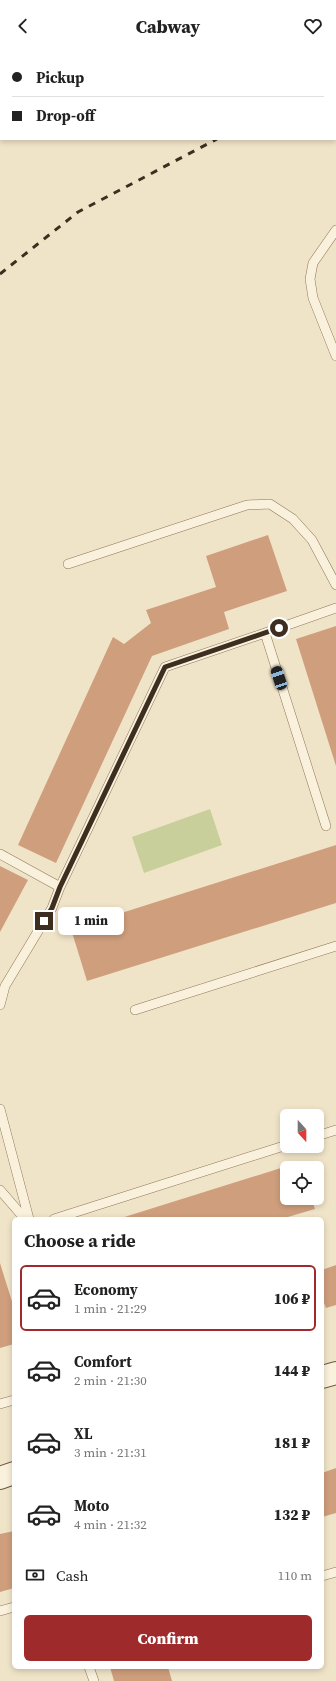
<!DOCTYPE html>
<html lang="en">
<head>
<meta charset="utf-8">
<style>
  body { margin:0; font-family:"Source Serif 4",serif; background:#f6f6f6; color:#222; height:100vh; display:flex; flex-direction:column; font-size:15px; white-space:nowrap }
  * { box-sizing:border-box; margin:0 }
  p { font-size:13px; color:#767676 }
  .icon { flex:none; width:22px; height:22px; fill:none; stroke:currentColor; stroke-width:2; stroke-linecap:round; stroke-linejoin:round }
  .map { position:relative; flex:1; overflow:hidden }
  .sheet { position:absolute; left:12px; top:1165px; width:312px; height:452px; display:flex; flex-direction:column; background:#fff; border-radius:6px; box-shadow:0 2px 6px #0003 }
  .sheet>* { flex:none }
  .top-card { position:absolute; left:0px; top:0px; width:336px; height:88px; box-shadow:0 2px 6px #0003; display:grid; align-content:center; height:88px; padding:0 12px; background:#fff }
  .needle { width:26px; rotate:159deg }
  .controls { position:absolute; left:280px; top:1057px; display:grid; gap:8px }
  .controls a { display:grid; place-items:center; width:44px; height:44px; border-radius:6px; background:#fff; box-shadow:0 2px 6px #0003; font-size:20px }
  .end { position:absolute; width:18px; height:18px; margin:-9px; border:5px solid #3d2e20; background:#fff; box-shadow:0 0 0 2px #fff }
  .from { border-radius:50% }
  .bubble { position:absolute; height:28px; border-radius:6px; background:#fff; box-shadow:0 2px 6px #0003; font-size:13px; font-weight:800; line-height:28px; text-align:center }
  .car { position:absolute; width:12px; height:24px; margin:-12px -6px; border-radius:5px; box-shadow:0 0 3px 1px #0007; background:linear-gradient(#222 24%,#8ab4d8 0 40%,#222 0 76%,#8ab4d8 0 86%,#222 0) }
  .top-card b { display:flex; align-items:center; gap:14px; height:38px; font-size:15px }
  .top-card b+b { border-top:1px solid #e0e0e0 }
  .top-card i { width:10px; height:10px; background:#222 }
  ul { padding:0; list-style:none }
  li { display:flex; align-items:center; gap:12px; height:66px; margin:0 8px 6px; padding:0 4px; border:2px solid transparent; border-radius:6px }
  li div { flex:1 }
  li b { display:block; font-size:15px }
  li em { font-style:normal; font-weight:800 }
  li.on { border-color:#9e2a2b }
  li>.icon { width:36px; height:36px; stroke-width:1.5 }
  h2 { padding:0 12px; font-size:18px; line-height:48px }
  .pay { display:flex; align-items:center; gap:10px; height:44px; padding:0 12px; font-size:15px }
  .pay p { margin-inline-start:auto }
  .primary-button { display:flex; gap:8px; margin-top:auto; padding:8px 12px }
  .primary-button a { flex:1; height:46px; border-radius:6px; background:#9e2a2b; color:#fff; font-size:16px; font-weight:800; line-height:46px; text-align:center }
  header { display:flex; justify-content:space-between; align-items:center; height:52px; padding:0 12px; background:#fff; font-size:18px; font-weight:800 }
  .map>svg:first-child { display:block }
</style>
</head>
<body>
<header><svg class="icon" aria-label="back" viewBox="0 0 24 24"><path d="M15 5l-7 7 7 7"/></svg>Cabway<svg class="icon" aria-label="heart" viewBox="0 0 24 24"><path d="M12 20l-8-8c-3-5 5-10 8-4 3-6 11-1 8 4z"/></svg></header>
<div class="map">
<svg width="336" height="1629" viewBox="0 0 336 1629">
  <rect width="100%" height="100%" fill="#f0e4c8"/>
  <path fill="#c9cf9b" d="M210 757 222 793 144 821 132 785Z"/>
  <path fill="#cf9f7d" d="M268 483 287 539 224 560 229 577 152 604 56 811 18 793 113 585 124 592 151 571 146 558 216 535 206 504Z
    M336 574V714L296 587Z
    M336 793V851L87 929 71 877Z
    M0 814 28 828 0 880Z
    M300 1110 302 1116H287V1146H311L315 1157 281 1167H118Z
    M0 1211 14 1256V1292L0 1296Z
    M336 1213V1253L326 1256 322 1246V1218Z
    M336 1416V1461L322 1465V1421Z
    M14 1479V1536L0 1540V1482Z
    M110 1615H168L172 1629H114Z"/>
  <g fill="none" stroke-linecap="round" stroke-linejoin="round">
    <defs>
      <path id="service" d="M336 178 313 211 310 227 313 246 336 304
        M68 512 247 453 270 452 293 467 312 488 336 533
        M265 581 336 556
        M0 802 60 835
        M0 953 5 934 52 856 60 835 165 615 265 581 326 774
        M135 958 336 894
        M0 1057 29 1167
        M317 1084 336 1078
        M0 1138 25 1167
        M54 1167 287 1093
        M0 1352 14 1348
        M322 1524 336 1520
        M0 1559 14 1555
        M89 1615 94 1629"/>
      <path id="secondary" d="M322 1325 336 1321
        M0 1426 14 1421"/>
    </defs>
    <use href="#service" stroke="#8d765c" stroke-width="10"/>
    <use href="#secondary" stroke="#6f573f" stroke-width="24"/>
    <use href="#service" stroke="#faf1dc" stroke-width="9"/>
    <use href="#secondary" stroke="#faf1dc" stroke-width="22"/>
    <path stroke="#3d2e20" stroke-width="3" stroke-dasharray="7 7" stroke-linecap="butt" d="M335 32H336
      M0 222 78 160 217 87"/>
  </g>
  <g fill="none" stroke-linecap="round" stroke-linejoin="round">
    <path stroke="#3d2e20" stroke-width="5" d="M44 869 52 856 60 835 165 615 279 576"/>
  </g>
</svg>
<div class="controls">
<a><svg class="needle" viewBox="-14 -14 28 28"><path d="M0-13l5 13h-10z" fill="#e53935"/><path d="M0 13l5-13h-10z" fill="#767676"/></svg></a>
<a><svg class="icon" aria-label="locate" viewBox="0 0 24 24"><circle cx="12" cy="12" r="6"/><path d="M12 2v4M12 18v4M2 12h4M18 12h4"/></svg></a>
</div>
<i class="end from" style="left:279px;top:576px"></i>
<i class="end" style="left:44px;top:869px"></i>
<div class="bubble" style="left:58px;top:855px;width:66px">1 min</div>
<i class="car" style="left:279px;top:626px;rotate:342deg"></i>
<div class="top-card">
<b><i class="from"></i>Pickup</b>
<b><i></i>Drop-off</b>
</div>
<section class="sheet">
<h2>Choose a ride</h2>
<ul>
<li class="on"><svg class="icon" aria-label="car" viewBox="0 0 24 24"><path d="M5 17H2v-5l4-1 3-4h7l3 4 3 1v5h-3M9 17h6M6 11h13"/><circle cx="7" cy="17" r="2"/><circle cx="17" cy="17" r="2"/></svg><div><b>Economy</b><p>1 min · 21:29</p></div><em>106 ₽</em></li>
<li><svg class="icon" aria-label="car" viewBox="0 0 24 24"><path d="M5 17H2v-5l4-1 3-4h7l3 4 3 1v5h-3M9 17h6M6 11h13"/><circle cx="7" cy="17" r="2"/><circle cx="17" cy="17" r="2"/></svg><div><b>Comfort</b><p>2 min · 21:30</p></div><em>144 ₽</em></li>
<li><svg class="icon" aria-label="car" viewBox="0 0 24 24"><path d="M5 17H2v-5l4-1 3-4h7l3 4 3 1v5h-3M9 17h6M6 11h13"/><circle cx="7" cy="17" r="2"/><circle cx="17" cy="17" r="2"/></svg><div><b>XL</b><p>3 min · 21:31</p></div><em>181 ₽</em></li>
<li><svg class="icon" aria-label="car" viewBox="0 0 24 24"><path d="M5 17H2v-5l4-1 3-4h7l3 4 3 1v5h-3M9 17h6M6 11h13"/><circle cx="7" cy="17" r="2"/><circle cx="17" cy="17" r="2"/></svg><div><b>Moto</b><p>4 min · 21:32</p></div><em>132 ₽</em></li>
</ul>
<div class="pay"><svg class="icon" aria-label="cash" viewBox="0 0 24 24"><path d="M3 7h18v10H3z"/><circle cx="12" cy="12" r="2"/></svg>Cash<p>110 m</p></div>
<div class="primary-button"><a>Confirm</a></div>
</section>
</div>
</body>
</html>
